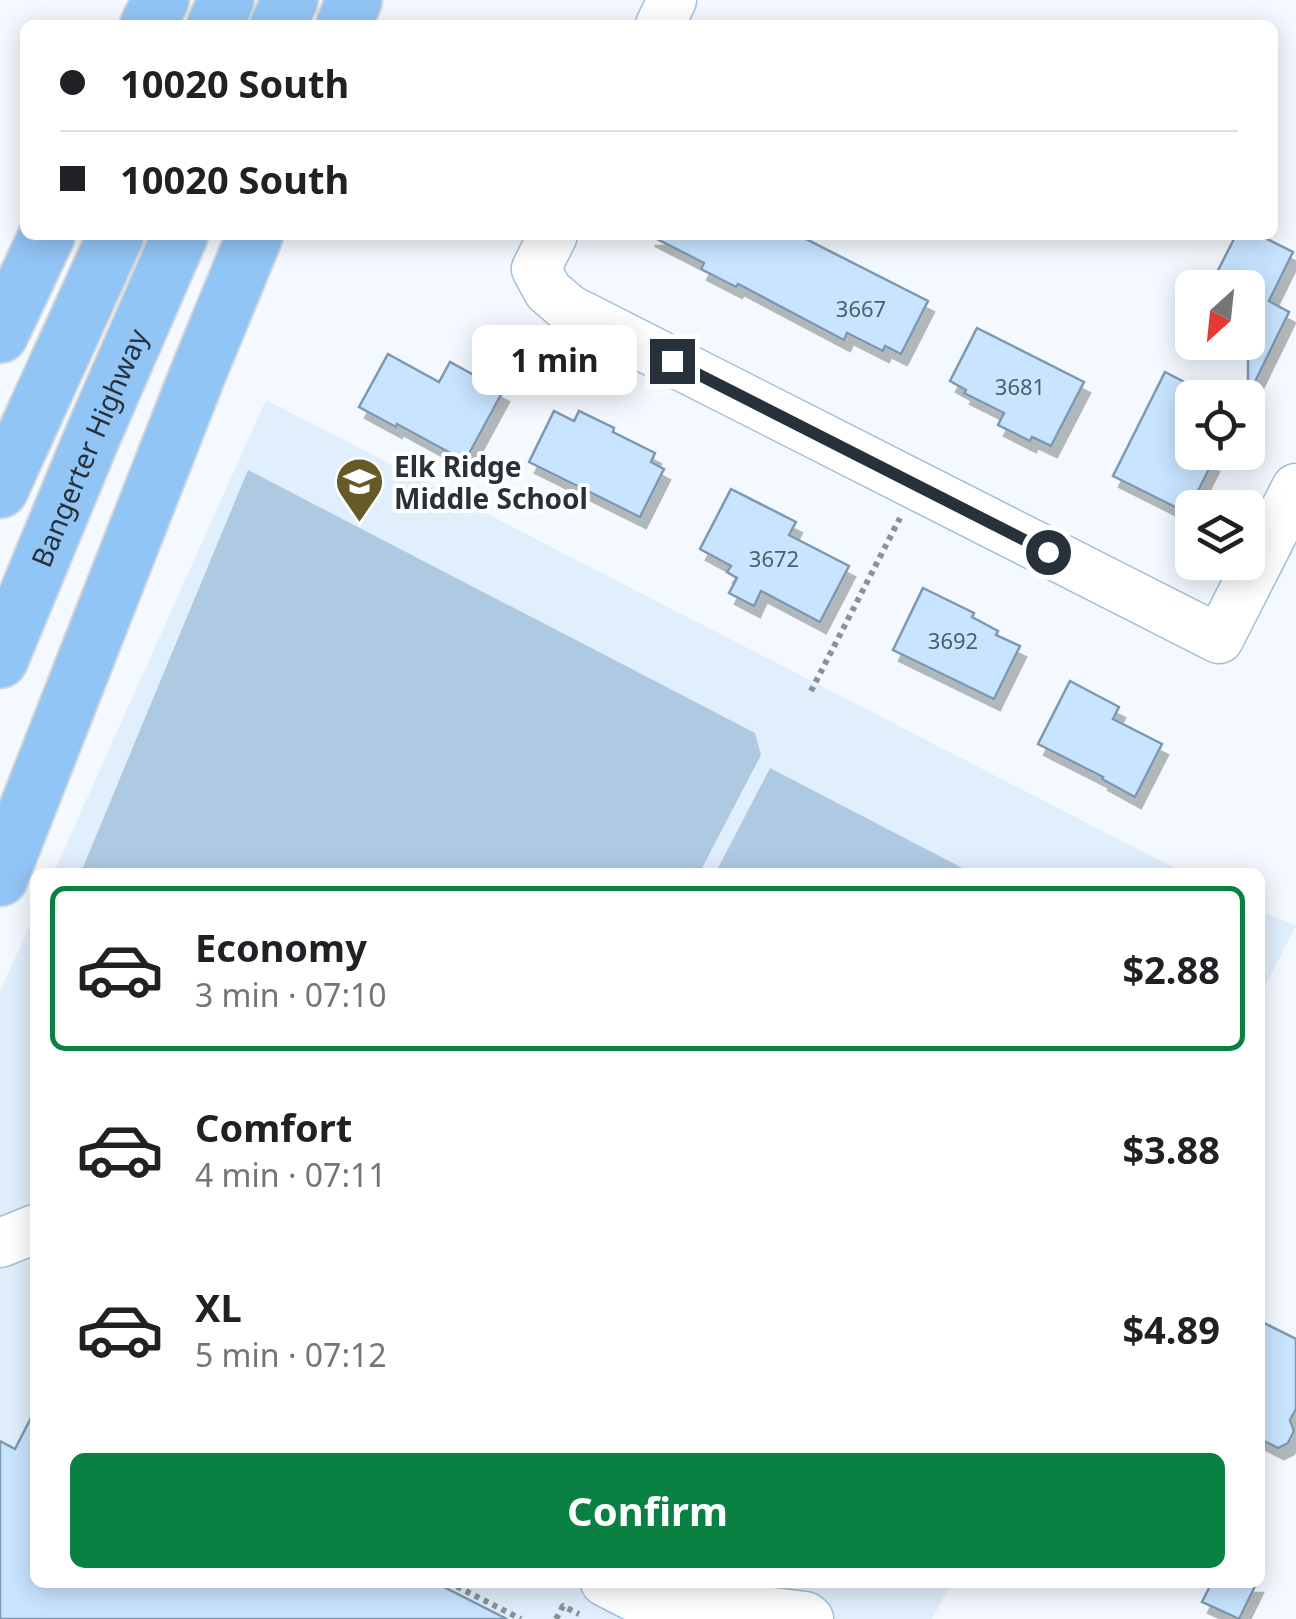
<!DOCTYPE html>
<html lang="en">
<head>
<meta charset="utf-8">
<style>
  body { margin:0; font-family:"Noto Sans",sans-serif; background:#f6f6f6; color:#202124; height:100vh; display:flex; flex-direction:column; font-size:38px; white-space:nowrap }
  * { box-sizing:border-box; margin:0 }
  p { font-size:32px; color:#757577 }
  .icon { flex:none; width:55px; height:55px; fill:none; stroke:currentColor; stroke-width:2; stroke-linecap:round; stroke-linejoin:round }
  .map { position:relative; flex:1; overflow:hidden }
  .panel { position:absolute; left:30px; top:868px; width:1235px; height:720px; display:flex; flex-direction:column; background:#fff; border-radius:15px; box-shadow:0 5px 25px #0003 }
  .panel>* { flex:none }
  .hud { position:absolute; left:20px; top:20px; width:1258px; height:220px; border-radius:15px; box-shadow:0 5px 25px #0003; display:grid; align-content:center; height:220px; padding:0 40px; background:#fff }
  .needle { width:65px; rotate:207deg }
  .controls { position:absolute; left:1175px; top:270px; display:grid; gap:20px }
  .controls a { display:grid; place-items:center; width:90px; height:90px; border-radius:15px; background:#fff; box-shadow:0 5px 25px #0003; font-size:50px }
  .end { position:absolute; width:45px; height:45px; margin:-22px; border:12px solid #26313b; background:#fff; box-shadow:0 0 0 5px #fff }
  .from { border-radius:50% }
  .bubble { position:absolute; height:70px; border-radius:15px; background:#fff; box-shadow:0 5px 25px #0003; font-size:32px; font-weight:700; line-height:70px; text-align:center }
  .hud b { display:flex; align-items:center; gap:35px; height:95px; font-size:38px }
  .hud b+b { border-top:2px solid #e0e0e0 }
  .hud i { width:25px; height:25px; background:#202124 }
  ul { padding:18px 0 0; list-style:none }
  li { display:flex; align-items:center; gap:30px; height:165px; margin:0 20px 15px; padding:0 20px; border:5px solid transparent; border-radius:15px }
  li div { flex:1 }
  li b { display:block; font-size:38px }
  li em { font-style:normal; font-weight:700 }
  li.selected { border-color:#0b8043 }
  li>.icon { width:90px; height:90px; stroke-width:1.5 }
  .primary-button { display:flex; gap:20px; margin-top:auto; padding:20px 40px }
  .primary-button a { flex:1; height:115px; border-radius:15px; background:#0b8043; color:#fff; font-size:40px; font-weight:700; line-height:115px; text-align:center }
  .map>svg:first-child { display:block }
</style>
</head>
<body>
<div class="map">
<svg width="1296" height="1619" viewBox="0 0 1296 1619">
  <defs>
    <filter id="shadow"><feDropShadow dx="6" dy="11" stdDeviation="0" flood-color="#0004"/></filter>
  </defs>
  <rect width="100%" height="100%" fill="#f3f9fe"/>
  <path fill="#e1eefb" d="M266 400 1182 872H54Z
    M1260 911 1296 926 1260 996Z
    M35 914V1582L951 1583 932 1619H0V991Z"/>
  <path fill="#aecae3" d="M248 470 755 733 761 755 700 872H81Z
    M770 768 970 872H716Z"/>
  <path fill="#c8e4ff" stroke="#7d98b1" stroke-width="2.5" filter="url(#shadow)" d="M649 235H798L928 301 901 354 885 346 883 351 847 333 844 340 738 284 736 287 701 269 704 263Z
    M1236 235H1259L1293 252 1269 301 1289 312 1248 396V288H1209Z
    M977 328 1084 382 1051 446 1032 437 1030 441 998 425 1004 413 964 393 966 390 950 381Z
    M388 354 439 382 450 362 503 391 465 461 397 424 396 427 359 407Z
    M1165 372 1192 386V452L1213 461 1187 513 1113 476Z
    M554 411 574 421 579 411 614 428 613 432 655 453 651 462 664 469 640 517 529 462Z
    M731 489 796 522 789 535 849 566 820 622 761 591 754 606 729 593 737 578 727 572 731 566 700 549Z
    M923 588 974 613 972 617 998 631 996 635 1020 646 994 699 893 650Z
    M1070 681 1119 707 1113 719 1162 744 1135 797 1102 779 1103 777 1038 744Z
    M1260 1321 1296 1339V1409L1290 1420 1294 1431 1288 1443 1278 1448 1260 1439Z
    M35 1410V1582H434L507 1619H0V1441L15 1449Z
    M1212 1582H1257L1239 1619 1202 1602Z"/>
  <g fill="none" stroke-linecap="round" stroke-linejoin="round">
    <defs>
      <path id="minor" d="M660 25 672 0
        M553 235 536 269 548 291 569 309 1219 639 1296 488
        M0 1243 35 1229
        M605 1582 652 1606H725L805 1616 809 1619"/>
      <g id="highway">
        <path d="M148 25 161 0"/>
        <path d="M215 25 226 0"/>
        <path d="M278 25 290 0"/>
        <path d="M344 25 354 0"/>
        <path d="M0 335 47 235"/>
        <path d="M0 490 116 235"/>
        <path id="s1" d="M0 660 93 435 180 235"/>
        <path d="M0 878 199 371 255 235"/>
      </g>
    </defs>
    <use href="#minor" stroke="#a3bfd8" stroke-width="51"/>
    <use href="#highway" stroke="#d4d6d8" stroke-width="59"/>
    <path stroke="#899299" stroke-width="6" stroke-dasharray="5 5" stroke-linecap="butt" d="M811 691 900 518
      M448 1582 521 1619
      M556 1619 563 1606 579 1614"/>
    <use href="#minor" stroke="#fff" stroke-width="48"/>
    <use href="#highway" stroke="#91c5f5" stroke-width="55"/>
  </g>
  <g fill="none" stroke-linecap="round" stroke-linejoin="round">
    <path stroke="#26313b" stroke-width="12" d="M672 361 1048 552"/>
  </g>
  <defs>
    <symbol id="school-pin" viewBox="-11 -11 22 30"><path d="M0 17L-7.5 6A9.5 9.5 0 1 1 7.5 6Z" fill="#665a27" stroke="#fff"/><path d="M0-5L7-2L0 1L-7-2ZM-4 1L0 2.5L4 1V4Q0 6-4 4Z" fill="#fff"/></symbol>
  </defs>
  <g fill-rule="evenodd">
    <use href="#school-pin" x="332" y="454" width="55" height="75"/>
  </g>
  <g text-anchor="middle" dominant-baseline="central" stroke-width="8" stroke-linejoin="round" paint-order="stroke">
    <g font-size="22" fill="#4e5e6c">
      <text x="861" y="308">3667</text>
      <text x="1020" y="386">3681</text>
      <text x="774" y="558">3672</text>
      <text x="953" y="640">3692</text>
    </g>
    <g font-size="28" fill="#26313b" stroke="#fff">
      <text stroke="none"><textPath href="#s1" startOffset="230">Bangerter Highway</textPath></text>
    </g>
    <g font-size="28" font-weight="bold" fill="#26313b" stroke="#fff" text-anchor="start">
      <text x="394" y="466">Elk Ridge<tspan x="394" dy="32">Middle School</tspan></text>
    </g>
  </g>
</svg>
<div class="controls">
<a><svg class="needle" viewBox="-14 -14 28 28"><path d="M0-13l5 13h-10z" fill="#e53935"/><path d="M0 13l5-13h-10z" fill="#757577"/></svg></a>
<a><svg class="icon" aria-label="locate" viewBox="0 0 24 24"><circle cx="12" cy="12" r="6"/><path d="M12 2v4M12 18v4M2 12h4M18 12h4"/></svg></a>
<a><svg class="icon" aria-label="layers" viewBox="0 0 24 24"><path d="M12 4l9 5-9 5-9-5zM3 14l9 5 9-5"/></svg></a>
</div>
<i class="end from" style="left:1048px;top:552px"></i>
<i class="end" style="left:672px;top:361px"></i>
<div class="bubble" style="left:472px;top:325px;width:165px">1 min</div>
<div class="hud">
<b><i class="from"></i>10020 South</b>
<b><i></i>10020 South</b>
</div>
<section class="panel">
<ul>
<li class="selected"><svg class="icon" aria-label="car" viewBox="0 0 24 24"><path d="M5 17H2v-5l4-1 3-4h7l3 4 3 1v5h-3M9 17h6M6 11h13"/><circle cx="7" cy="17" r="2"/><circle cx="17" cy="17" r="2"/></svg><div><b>Economy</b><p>3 min · 07:10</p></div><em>$2.88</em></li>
<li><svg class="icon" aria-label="car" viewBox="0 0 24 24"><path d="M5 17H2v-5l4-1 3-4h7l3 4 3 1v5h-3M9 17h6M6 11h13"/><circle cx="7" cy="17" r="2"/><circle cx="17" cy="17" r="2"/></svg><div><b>Comfort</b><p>4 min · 07:11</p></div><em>$3.88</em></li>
<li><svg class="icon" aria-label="car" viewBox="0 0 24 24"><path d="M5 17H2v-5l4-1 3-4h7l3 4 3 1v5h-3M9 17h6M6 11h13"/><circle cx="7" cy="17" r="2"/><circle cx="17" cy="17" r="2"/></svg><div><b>XL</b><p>5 min · 07:12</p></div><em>$4.89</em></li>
</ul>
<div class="primary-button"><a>Confirm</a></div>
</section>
</div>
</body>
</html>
